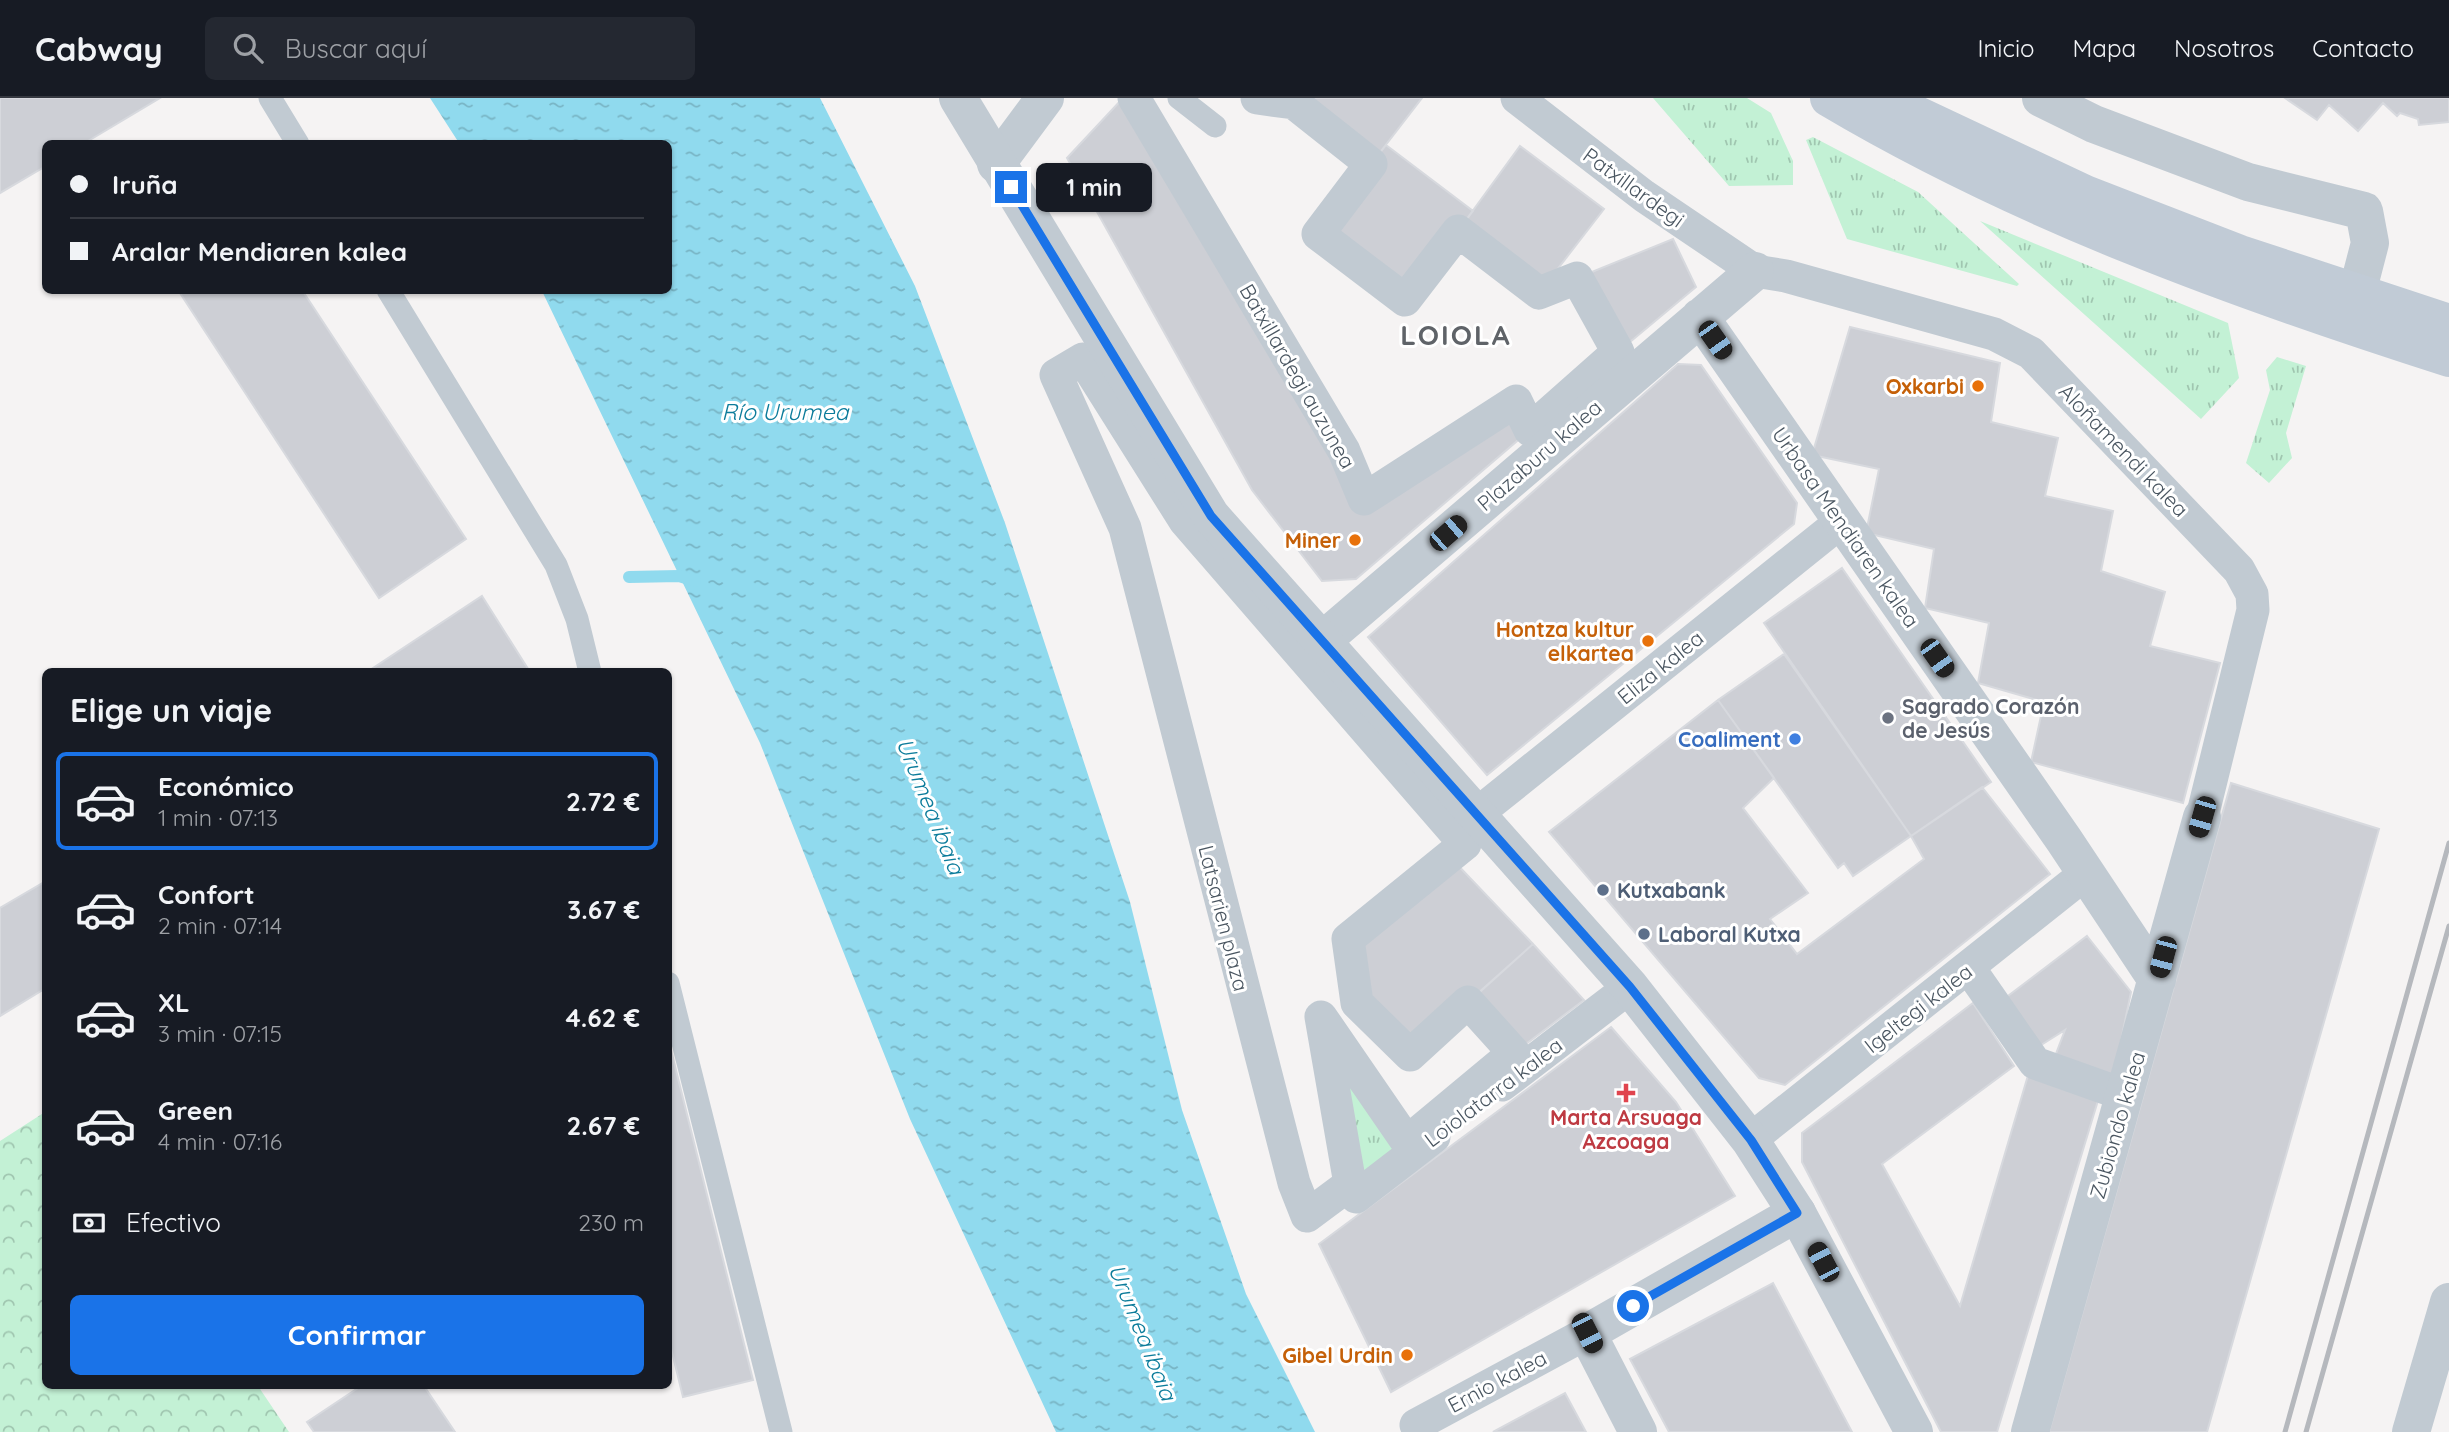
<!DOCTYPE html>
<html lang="es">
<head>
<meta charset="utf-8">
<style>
  body { margin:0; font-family:Quicksand,sans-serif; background:#242831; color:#f1f3f6; height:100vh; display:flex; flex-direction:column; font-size:26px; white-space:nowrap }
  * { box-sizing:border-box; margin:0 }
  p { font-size:23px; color:#9ea1a6 }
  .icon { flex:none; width:38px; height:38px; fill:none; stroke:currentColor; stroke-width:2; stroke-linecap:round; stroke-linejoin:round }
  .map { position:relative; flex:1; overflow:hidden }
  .side { position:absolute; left:42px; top:570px; width:630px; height:721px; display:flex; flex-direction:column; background:#171b24; border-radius:10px; box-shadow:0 2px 5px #0004 }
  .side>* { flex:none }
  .guide { position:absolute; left:42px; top:42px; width:630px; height:154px; border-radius:10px; box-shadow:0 2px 5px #0004; display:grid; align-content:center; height:154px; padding:0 28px; background:#171b24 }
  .end { position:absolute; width:32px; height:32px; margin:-16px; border:9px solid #1a73e8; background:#fff; box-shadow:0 0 0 4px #fff }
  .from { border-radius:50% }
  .bubble { position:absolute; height:49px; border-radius:10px; background:#171b24; box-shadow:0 2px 5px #0004; font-size:23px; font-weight:700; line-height:49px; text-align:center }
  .car { position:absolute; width:21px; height:42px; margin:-21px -10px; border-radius:9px; box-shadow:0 0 5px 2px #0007; background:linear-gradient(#222 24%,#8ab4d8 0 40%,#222 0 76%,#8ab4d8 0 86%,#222 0) }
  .guide b { display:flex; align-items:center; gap:24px; height:66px; font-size:26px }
  .guide b+b { border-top:2px solid #363941 }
  .guide i { width:18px; height:18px; background:#f1f3f6 }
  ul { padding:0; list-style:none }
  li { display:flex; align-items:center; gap:21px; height:98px; margin:0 14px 10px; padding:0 14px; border:4px solid transparent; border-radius:10px }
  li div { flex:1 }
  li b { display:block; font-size:26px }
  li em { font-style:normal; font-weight:700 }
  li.current { border-color:#1a73e8 }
  li>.icon { width:63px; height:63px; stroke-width:1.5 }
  h2 { padding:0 28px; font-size:32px; line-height:84px }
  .pay { display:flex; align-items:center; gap:18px; height:77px; padding:0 28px; font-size:26px }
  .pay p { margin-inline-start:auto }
  .cta { display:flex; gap:14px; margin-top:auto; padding:14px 28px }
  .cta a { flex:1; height:80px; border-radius:10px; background:#1a73e8; color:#fff; font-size:28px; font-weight:700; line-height:80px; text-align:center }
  header { display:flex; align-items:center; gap:42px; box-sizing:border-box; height:98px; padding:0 35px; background:#171b24; border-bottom:2px solid #363941 }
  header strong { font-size:33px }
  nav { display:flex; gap:38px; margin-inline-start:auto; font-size:24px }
  .search { width:490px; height:63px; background:#242831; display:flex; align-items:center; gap:18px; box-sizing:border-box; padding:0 24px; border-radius:10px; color:#9ea1a6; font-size:26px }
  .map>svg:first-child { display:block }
</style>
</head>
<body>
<header>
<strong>Cabway</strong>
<div class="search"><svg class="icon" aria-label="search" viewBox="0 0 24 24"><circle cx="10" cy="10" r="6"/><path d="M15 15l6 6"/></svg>Buscar aquí</div>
<nav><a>Inicio</a><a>Mapa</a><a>Nosotros</a><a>Contacto</a></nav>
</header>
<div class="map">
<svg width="2449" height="1334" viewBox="0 0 2449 1334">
  <defs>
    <pattern id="grass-tufts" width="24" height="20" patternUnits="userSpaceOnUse" patternTransform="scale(1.75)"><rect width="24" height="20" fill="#c3f1d5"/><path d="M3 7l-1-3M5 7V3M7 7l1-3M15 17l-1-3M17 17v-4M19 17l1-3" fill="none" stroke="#a0c6b0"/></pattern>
    <pattern id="forest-crowns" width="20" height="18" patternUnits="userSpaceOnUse" patternTransform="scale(1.75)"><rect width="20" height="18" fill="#c3f1d5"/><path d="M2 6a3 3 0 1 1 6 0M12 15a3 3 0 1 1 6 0" fill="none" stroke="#a0c6b0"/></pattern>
    <pattern id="water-ripples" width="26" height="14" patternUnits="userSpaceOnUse" patternTransform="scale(1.75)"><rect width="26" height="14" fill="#90daee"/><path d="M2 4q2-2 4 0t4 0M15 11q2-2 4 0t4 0" fill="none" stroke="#78b4c4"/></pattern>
  </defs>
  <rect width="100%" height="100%" fill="#f5f3f3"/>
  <path fill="url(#grass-tufts)" d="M1653 0H1747L1771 15 1793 63V87L1729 88Z
    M1813 39 1918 94 2019 186 2017 188 1847 141 1806 42Z
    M1980 123 2228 225 2239 280 2201 321Z
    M2277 259 2306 268 2286 335 2292 360 2269 385 2246 365 2270 292 2266 272Z
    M1321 919 1407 1044 1350 1086Z"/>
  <path fill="url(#forest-crowns)" d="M45 1014 46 1288H258L289 1334H0V1043Z"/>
  <path fill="url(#water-ripples)" d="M430 0H820L915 188 1005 425 1130 804 1182 1012 1246 1196 1315 1334H1056L910 1021 760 645 542 193 668 192V46L459 45Z"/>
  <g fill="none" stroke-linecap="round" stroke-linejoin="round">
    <path stroke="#90daee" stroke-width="12" d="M629 479 679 478 695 483"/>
  </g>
  <path fill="#cdcfd5" stroke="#d7d9de" stroke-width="2" d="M0 0H160L83 46H46V68L0 95Z
    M1123 0 1364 401 1516 303 1530 332 1356 481 1322 483 1252 392 1067 60Z
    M1297 0H1422L1371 66Z
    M2285 0H2449V24L2419 27 2418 21 2400 15 2397 18 2383 5 2358 33 2329 7 2317 22Z
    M1386 47 1473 113 1405 202 1318 136Z
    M1520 48 1604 111 1539 195 1458 133Z
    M1673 141 1696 189 1618 254 1577 180Z
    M178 192H302L466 441 379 500Z
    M1850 229 2000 265 1991 324 2058 340 2045 398 2113 413 2101 473 2165 494 2150 548 2220 565 2183 705 2031 664 2044 604 1978 585 1989 525 1925 510 1934 451 1866 435 1879 371 1812 357Z
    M1678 266 1701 267 1797 405 1794 426 1487 677 1368 539Z
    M1842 470 1991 684 1911 738 1764 525Z
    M482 498 530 574H367Z
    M1784 556 1911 738 1853 778 1844 765 1838 770 1718 602Z
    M1718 602 1774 680 1743 710 1808 795 1770 821 1797 856 1924 761 1911 738 1982 689 2050 776 1785 987 1759 980 1549 734Z
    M2231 685 2379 731 2207 1334H2049Z
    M1450 759 1533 846 1410 957 1357 905 1348 841Z
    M46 783V890L0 918V810Z
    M2087 838 2131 894 2114 977 2054 961 2065 932 2038 949 2004 901Z
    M1533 846 1584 902 1514 955 1468 904Z
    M1973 905 2014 968 1882 1066 1960 1208 2029 974 2100 996 1997 1334H1941L1802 1064V1035Z
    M1611 929 1676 1004 1735 1098 1391 1294 1319 1146Z
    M668 940 753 1282 683 1299 668 1238Z
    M1773 1185 1852 1334H1669L1630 1261Z
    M361 1288H424L455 1334H314L307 1324Z
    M1565 1295 1586 1334H1493Z"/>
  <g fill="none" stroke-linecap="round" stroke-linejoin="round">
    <path stroke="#c1cad2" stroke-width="23" d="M270 0 298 46
      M1179 0 1215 28
      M388 192 556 467 577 521 590 574
      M668 885 781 1334"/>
    <path stroke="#c1cad2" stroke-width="33" d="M1134 0 1344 353 1364 401 1516 303 1530 332 1618 254 1577 180 1539 195 1458 133 1405 202 1318 136 1371 66 1294 5 1257 0
      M1517 0 1644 98 1755 173 1786 178 1994 236 2031 255 2239 472 2252 496 2253 512 2202 719
      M1083 261 1185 423 1465 746 1348 841 1357 905 1410 957 1468 904 1514 955 1407 1044 1321 919 1350 1086 1307 1118 1294 1085 1125 430 1056 277Z
      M1478 715 1842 423
      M1969 870 2035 965 2125 997
      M1502 987 1630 889
      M1750 1042 2085 776
      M1356 1099 1434 1039
      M1416 1327 1587 1235"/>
    <path stroke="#c1cad2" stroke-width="38" d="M2041 0 2094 26 2248 84 2364 113 2370 145 2357 195
      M996 66 1045 0
      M1700 219 2064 742 2157 882
      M1323 542 1755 173
      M1638 1334 1587 1235 1797 1115
      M2030 1334 2202 719
      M2411 1334 2449 1204"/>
    <path stroke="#c1cad2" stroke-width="38" d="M958 0 1211 418 1630 889 1750 1042 1797 1115 1914 1334"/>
    <path stroke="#c1cbd6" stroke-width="38" d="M1829 0C2021 114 2236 192 2449 260
      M1881 0 2085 96 2240 156 2449 225"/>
    <path stroke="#b5b8bd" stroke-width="5" d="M2285 1334 2449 745
      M2306 1334 2449 828"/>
  </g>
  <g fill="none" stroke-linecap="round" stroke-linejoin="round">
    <path stroke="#1a73e8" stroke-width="9" d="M1011 89 1211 418 1630 889 1751 1042 1797 1115 1633 1208"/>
  </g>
  <g fill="#e8710a" stroke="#fff" stroke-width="2.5">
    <circle cx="1978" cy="288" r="7"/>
    <circle cx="1355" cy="442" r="7"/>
    <circle cx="1648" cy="543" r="7"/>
    <circle cx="1407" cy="1257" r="7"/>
  </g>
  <circle fill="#6b7280" stroke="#fff" stroke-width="2.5" cx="1888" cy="620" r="7"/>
  <circle fill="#3f7fe0" stroke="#fff" stroke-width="2.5" cx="1795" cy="641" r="7"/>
  <g fill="#5c6f8a" stroke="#fff" stroke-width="2.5">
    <circle cx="1603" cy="792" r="7"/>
    <circle cx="1644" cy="836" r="7"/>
  </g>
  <path fill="#e0444e" stroke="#fff" stroke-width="2.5" d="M1622.5 984.5h7v7h7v7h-7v7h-7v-7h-7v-7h7z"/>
  <g text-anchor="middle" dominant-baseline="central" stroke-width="6" stroke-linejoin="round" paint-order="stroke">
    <g font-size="21" fill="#4a5661" stroke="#fff">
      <text transform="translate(1634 89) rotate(36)">Patxillardegi</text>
      <text transform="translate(1298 278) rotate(60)">Batxillardegi auzunea</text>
      <text transform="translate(2124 352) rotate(46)">Aloñamendi kalea</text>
      <text transform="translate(1539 357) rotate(-41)">Plazaburu kalea</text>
      <text transform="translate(1846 429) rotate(55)">Urbasa Mendiaren kalea</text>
      <text transform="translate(1660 569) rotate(-39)">Eliza kalea</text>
      <text transform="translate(1224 820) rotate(76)">Latsarien plaza</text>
      <text transform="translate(1918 910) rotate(-38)">Igeltegi kalea</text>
      <text transform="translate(1493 994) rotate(-37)">Loiolatarra kalea</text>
      <text transform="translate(2117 1027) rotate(-74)">Zubiondo kalea</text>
      <text transform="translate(1497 1283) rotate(-28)">Ernio kalea</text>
    </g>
    <g font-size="21" font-weight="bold" fill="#c56008" stroke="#fff" text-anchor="end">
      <text x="1964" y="288">Oxkarbi</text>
      <text x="1341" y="442">Miner</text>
      <text x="1634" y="531">Hontza kultur<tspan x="1634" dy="24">elkartea</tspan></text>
      <text x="1393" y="1257">Gibel Urdin</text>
    </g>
    <g font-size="21" font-weight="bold" fill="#5b616d" stroke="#fff" text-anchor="start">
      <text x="1902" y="608">Sagrado Corazón<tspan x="1902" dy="24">de Jesús</tspan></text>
    </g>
    <g font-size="21" font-weight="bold" fill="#366cbe" stroke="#fff" text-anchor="end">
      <text x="1781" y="641">Coaliment</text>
    </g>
    <g font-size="21" font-weight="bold" fill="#4e5e75" stroke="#fff" text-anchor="start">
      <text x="1617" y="792">Kutxabank</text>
      <text x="1658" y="836">Laboral Kutxa</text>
    </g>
    <g font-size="21" font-weight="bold" fill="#be3a42" stroke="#fff">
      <text x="1626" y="1019">Marta Arsuaga<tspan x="1626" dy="24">Azcoaga</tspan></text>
    </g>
    <g font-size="23" font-style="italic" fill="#0c7c9b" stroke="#fff">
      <text x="785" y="313">Río Urumea</text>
      <text transform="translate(931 708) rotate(68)">Urumea ibaia</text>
      <text transform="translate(1143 1234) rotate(68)">Urumea ibaia</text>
    </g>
    <g font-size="28" font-weight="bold" letter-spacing="2" fill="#5f6368" stroke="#fff">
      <text x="1456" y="236">LOIOLA</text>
    </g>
  </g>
</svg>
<i class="end from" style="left:1633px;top:1208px"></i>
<i class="end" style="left:1011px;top:89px"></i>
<div class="bubble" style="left:1036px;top:65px;width:116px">1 min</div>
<i class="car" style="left:1715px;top:242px;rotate:145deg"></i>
<i class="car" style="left:1448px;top:435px;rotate:49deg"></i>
<i class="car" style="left:1937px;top:560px;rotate:145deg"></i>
<i class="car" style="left:2202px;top:719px;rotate:196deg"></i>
<i class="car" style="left:2163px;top:859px;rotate:195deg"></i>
<i class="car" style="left:1823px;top:1164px;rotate:332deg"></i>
<i class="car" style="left:1587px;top:1235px;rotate:153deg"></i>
<div class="guide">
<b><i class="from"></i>Iruña</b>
<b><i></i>Aralar Mendiaren kalea</b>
</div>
<section class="side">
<h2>Elige un viaje</h2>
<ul>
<li class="current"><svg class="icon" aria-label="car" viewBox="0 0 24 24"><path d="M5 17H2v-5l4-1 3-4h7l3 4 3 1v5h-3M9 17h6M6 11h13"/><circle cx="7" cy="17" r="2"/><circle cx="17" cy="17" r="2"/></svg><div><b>Económico</b><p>1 min · 07:13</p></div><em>2.72 €</em></li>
<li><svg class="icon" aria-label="car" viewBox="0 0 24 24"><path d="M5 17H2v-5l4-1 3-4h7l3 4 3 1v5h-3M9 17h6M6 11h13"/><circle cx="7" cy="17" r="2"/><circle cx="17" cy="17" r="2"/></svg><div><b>Confort</b><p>2 min · 07:14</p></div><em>3.67 €</em></li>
<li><svg class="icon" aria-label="car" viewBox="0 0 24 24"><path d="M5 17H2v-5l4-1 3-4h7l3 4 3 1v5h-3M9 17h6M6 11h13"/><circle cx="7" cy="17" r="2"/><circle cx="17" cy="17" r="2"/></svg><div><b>XL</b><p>3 min · 07:15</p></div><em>4.62 €</em></li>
<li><svg class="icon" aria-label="car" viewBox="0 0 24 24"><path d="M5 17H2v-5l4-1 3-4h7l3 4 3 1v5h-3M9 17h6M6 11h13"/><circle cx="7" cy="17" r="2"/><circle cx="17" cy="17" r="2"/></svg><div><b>Green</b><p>4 min · 07:16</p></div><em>2.67 €</em></li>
</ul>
<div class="pay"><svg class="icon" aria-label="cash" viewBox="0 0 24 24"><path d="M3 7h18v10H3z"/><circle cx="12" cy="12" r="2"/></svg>Efectivo<p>230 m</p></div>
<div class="cta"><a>Confirmar</a></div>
</section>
</div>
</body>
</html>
